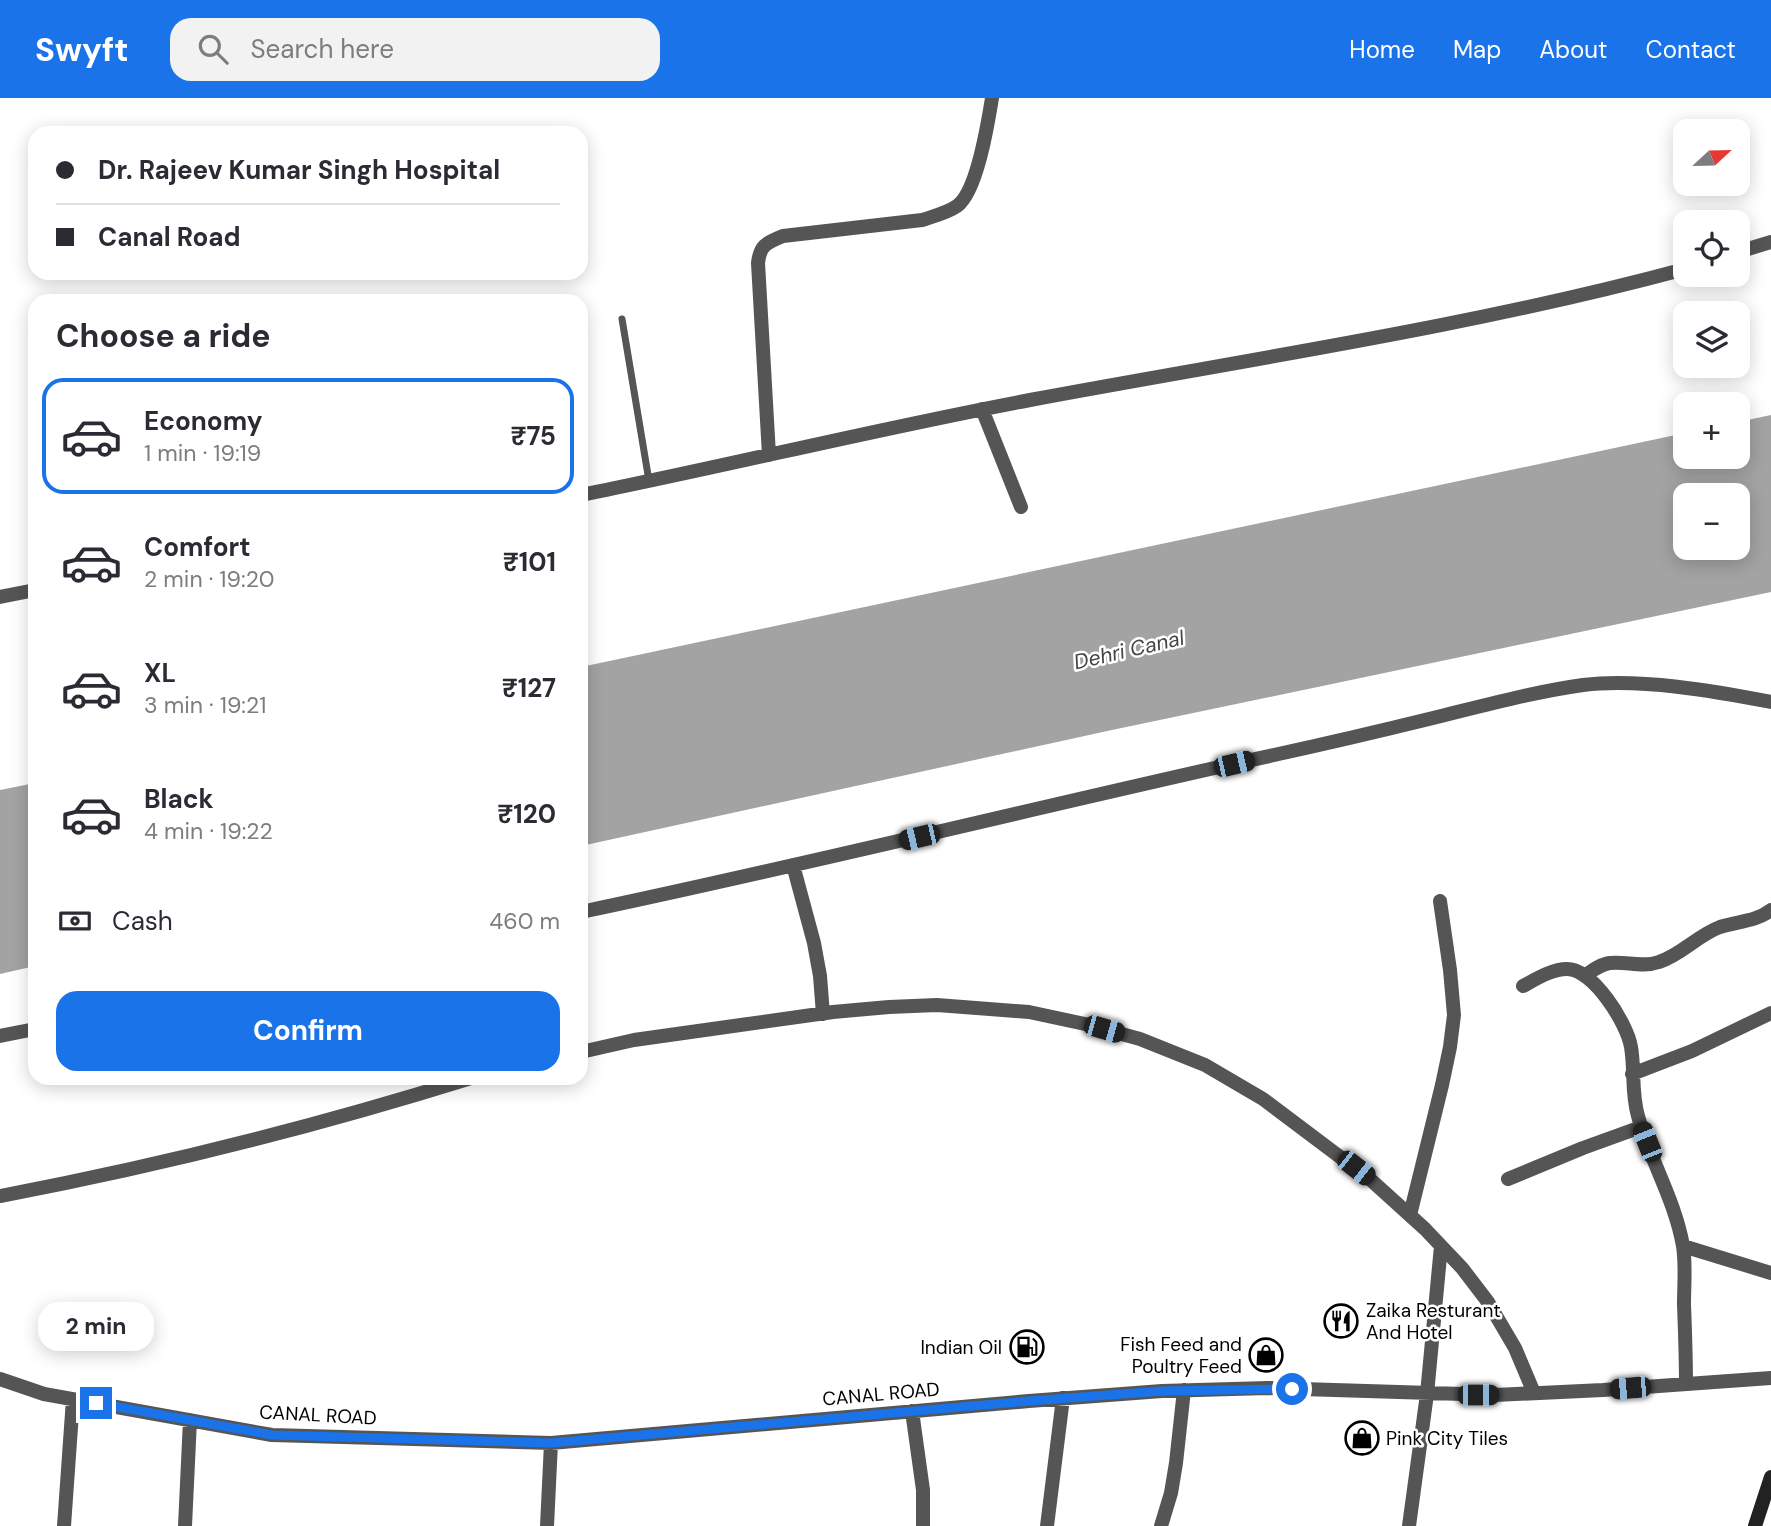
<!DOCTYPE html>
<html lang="en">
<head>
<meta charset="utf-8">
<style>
  body { margin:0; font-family:"DM Sans",sans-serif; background:#f2f2f3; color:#2b2b33; height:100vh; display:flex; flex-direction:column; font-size:26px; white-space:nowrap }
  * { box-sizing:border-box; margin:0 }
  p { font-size:23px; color:#7c7c81 }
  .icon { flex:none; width:38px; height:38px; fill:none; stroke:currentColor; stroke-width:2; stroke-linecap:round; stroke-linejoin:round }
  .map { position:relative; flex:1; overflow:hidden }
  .details { position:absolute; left:28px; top:196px; width:560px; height:791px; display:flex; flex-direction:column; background:#fff; border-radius:21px; box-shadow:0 4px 18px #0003 }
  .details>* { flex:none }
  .hud { position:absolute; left:28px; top:28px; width:560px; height:154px; border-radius:21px; box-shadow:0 4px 18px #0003; display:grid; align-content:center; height:154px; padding:0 28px; background:#fff }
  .needle { width:46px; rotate:68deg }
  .controls { position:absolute; left:1673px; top:21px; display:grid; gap:14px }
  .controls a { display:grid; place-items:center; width:77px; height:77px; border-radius:14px; background:#fff; box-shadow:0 4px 18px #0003; font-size:35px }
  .end { position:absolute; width:32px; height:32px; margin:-16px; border:9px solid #1a73e8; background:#fff; box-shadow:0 0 0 4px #fff }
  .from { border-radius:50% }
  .bubble { position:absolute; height:49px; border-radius:21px; background:#fff; box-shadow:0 4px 18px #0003; font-size:23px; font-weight:700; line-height:49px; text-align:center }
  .car { position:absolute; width:21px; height:42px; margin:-21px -10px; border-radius:9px; box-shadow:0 0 5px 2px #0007; background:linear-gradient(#222 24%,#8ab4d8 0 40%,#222 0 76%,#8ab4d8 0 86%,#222 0) }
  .hud b { display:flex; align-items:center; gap:24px; height:66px; font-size:26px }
  .hud b+b { border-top:2px solid #e1e1e2 }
  .hud i { width:18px; height:18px; background:#2b2b33 }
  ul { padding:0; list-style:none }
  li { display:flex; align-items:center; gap:21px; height:116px; margin:0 14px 10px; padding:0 14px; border:4px solid transparent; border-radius:21px }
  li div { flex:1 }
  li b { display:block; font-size:26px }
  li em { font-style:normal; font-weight:700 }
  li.active { border-color:#1a73e8 }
  li>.icon { width:63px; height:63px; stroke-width:1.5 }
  h2 { padding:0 28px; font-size:32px; line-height:84px }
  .pay { display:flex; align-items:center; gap:18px; height:77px; padding:0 28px; font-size:26px }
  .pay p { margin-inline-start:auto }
  .button { display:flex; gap:14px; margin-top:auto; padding:14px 28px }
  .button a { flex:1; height:80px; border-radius:21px; background:#1a73e8; color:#fff; font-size:28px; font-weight:700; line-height:80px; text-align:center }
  header { display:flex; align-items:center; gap:42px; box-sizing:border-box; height:98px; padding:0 35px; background:#1a73e8; color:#fff }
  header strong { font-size:33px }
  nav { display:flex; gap:38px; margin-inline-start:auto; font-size:24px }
  .search { width:490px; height:63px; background:#f2f2f3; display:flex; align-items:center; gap:18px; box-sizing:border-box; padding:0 24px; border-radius:21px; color:#7c7c81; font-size:26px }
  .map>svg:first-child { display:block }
</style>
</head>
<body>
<header>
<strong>Swyft</strong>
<div class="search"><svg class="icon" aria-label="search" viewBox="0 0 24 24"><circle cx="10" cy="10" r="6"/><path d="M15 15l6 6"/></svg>Search here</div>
<nav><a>Home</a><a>Map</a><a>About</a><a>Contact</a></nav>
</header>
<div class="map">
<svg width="1771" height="1428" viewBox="0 0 1771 1428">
  <rect width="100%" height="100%" fill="#fff"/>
  <path fill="#a3a3a3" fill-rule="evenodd" d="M1771 317V494L1112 632 581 748V569L1685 335V359H1738V324ZM1685 397H1738V450H1685Z
    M35 685V868L0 876V692Z"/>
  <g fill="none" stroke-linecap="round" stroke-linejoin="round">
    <path stroke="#555" stroke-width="7" d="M622 221 649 383"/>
    <path stroke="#555" stroke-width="14" d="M1738 154 1771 144
      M982 311 1021 409
      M769 357 758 165C760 147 766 145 783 138L922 122C934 118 947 115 957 108 977 94 988 25 992 0
      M581 397C731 367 880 330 1030 302 1249 261 1470 229 1685 171
      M0 499 35 492
      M793 767 814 845 820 878 823 916
      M581 814C800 768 1018 714 1237 665 1303 651 1368 636 1433 620 1482 608 1533 594 1583 587 1640 580 1714 593 1771 604
      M1586 877C1593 872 1601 866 1610 865 1626 863 1642 870 1659 864 1681 857 1698 837 1720 829 1738 823 1755 824 1771 812
      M1523 888C1536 881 1552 871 1567 871 1593 871 1627 925 1631 949 1635 972 1631 994 1638 1018 1650 1062 1675 1102 1683 1148 1686 1167 1684 1187 1684 1206 1685 1233 1686 1259 1686 1286
      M0 938 35 931
      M581 954 634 942 833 914 889 909 937 907 1029 914 1085 926 1140 941 1205 967 1263 1001 1372 1083 1425 1131 1462 1170 1488 1204 1515 1250 1534 1295
      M1632 976 1692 953 1771 915
      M1508 1081 1583 1050 1641 1029
      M0 1098C159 1068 317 1028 471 980
      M1410 1117 1442 987 1450 949 1454 917 1450 872 1440 803
      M1683 1148 1771 1175
      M0 1281 44 1296 272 1337 551 1345 1029 1303 1162 1293 1268 1290 1495 1297 1603 1292 1771 1280
      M912 1313 923 1392V1428
      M64 1428 73 1301
      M185 1428 190 1322
      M547 1428 551 1345
      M1047 1428 1063 1300
      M1161 1428 1171 1395 1176 1365 1184 1292
      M1409 1428 1427 1296 1441 1148"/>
    <path stroke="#222" stroke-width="14" d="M1755 1428 1771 1379"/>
  </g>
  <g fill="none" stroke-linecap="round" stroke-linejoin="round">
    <path stroke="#1a73e8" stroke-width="9" d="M96 1305 272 1337 551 1345 1029 1303 1162 1293 1292 1291"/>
  </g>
  <defs>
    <symbol id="restaurant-ring" viewBox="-11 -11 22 22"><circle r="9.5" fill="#fff" stroke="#000" stroke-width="1.5"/><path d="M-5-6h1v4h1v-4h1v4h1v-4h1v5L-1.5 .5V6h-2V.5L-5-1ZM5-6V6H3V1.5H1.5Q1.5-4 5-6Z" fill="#000"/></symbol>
    <symbol id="fuel-ring" viewBox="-11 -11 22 22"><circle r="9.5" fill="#fff" stroke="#000" stroke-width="1.5"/><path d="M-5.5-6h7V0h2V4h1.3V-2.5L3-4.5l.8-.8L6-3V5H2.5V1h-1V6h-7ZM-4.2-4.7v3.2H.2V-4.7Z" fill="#000"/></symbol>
    <symbol id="shop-ring" viewBox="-11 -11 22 22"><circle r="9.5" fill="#fff" stroke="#000" stroke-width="1.5"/><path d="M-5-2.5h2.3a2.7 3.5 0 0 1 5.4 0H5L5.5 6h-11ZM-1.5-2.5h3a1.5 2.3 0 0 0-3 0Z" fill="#000"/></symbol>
  </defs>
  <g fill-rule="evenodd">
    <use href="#restaurant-ring" x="1322" y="1204" width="38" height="38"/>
    <use href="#fuel-ring" x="1008" y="1230" width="38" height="38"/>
    <use href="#shop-ring" x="1247" y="1238" width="38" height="38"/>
    <use href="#shop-ring" x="1343" y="1321" width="38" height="38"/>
  </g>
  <g text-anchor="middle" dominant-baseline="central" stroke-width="5" stroke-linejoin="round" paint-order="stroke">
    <g font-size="19" fill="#000" stroke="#fff" text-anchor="start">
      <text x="1366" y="1212">Zaika Resturant<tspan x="1366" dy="22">And Hotel</tspan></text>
      <text x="1242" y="1246" text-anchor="end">Fish Feed and<tspan x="1242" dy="22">Poultry Feed</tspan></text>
      <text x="1002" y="1249" text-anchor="end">Indian Oil</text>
      <text x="1386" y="1340">Pink City Tiles</text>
    </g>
    <g font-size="19" fill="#000" stroke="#fff">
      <text transform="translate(881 1296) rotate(-5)">CANAL ROAD</text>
      <text transform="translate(318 1317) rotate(3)">CANAL ROAD</text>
    </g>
    <g font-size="21" font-style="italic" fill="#444" stroke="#fff">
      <text transform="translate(1129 552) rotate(-13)">Dehri Canal</text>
    </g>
  </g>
</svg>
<div class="controls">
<a><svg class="needle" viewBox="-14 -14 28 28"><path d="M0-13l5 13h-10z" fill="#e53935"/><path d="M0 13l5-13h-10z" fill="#7c7c81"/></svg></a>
<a><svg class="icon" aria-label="locate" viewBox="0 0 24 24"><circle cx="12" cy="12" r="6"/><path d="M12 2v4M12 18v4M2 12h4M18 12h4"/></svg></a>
<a><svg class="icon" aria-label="layers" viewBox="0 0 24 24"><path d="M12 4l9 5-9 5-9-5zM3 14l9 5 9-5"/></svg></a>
<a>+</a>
<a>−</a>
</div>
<i class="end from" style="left:1292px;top:1291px"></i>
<i class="end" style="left:96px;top:1305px"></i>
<div class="bubble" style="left:38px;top:1204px;width:116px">2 min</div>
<i class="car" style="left:1234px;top:666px;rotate:77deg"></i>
<i class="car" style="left:919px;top:739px;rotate:257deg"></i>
<i class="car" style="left:1104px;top:931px;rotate:106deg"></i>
<i class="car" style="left:1647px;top:1044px;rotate:338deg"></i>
<i class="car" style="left:1356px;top:1070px;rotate:128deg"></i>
<i class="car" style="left:1630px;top:1290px;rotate:265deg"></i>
<i class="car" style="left:1478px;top:1297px;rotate:90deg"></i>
<div class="hud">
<b><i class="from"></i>Dr. Rajeev Kumar Singh Hospital</b>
<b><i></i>Canal Road</b>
</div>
<section class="details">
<h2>Choose a ride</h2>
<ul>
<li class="active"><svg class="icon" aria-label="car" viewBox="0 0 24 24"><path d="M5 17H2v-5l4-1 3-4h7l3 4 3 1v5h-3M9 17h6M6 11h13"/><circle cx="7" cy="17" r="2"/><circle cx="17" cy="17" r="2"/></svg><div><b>Economy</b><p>1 min · 19:19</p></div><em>₹75</em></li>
<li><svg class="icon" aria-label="car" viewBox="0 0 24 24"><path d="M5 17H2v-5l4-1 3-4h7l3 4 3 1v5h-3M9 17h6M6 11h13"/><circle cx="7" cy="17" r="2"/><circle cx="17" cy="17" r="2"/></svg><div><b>Comfort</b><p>2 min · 19:20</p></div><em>₹101</em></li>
<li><svg class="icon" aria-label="car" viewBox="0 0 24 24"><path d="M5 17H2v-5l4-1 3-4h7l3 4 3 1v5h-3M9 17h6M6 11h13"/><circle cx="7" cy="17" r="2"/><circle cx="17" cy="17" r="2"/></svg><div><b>XL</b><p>3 min · 19:21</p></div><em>₹127</em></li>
<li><svg class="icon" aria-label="car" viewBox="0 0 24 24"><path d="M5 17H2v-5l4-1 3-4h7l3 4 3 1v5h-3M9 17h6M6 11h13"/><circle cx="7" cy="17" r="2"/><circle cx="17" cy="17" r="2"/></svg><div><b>Black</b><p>4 min · 19:22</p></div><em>₹120</em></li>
</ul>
<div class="pay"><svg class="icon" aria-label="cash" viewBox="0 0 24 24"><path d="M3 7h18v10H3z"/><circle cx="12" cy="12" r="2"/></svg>Cash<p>460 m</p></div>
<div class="button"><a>Confirm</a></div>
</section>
</div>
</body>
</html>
